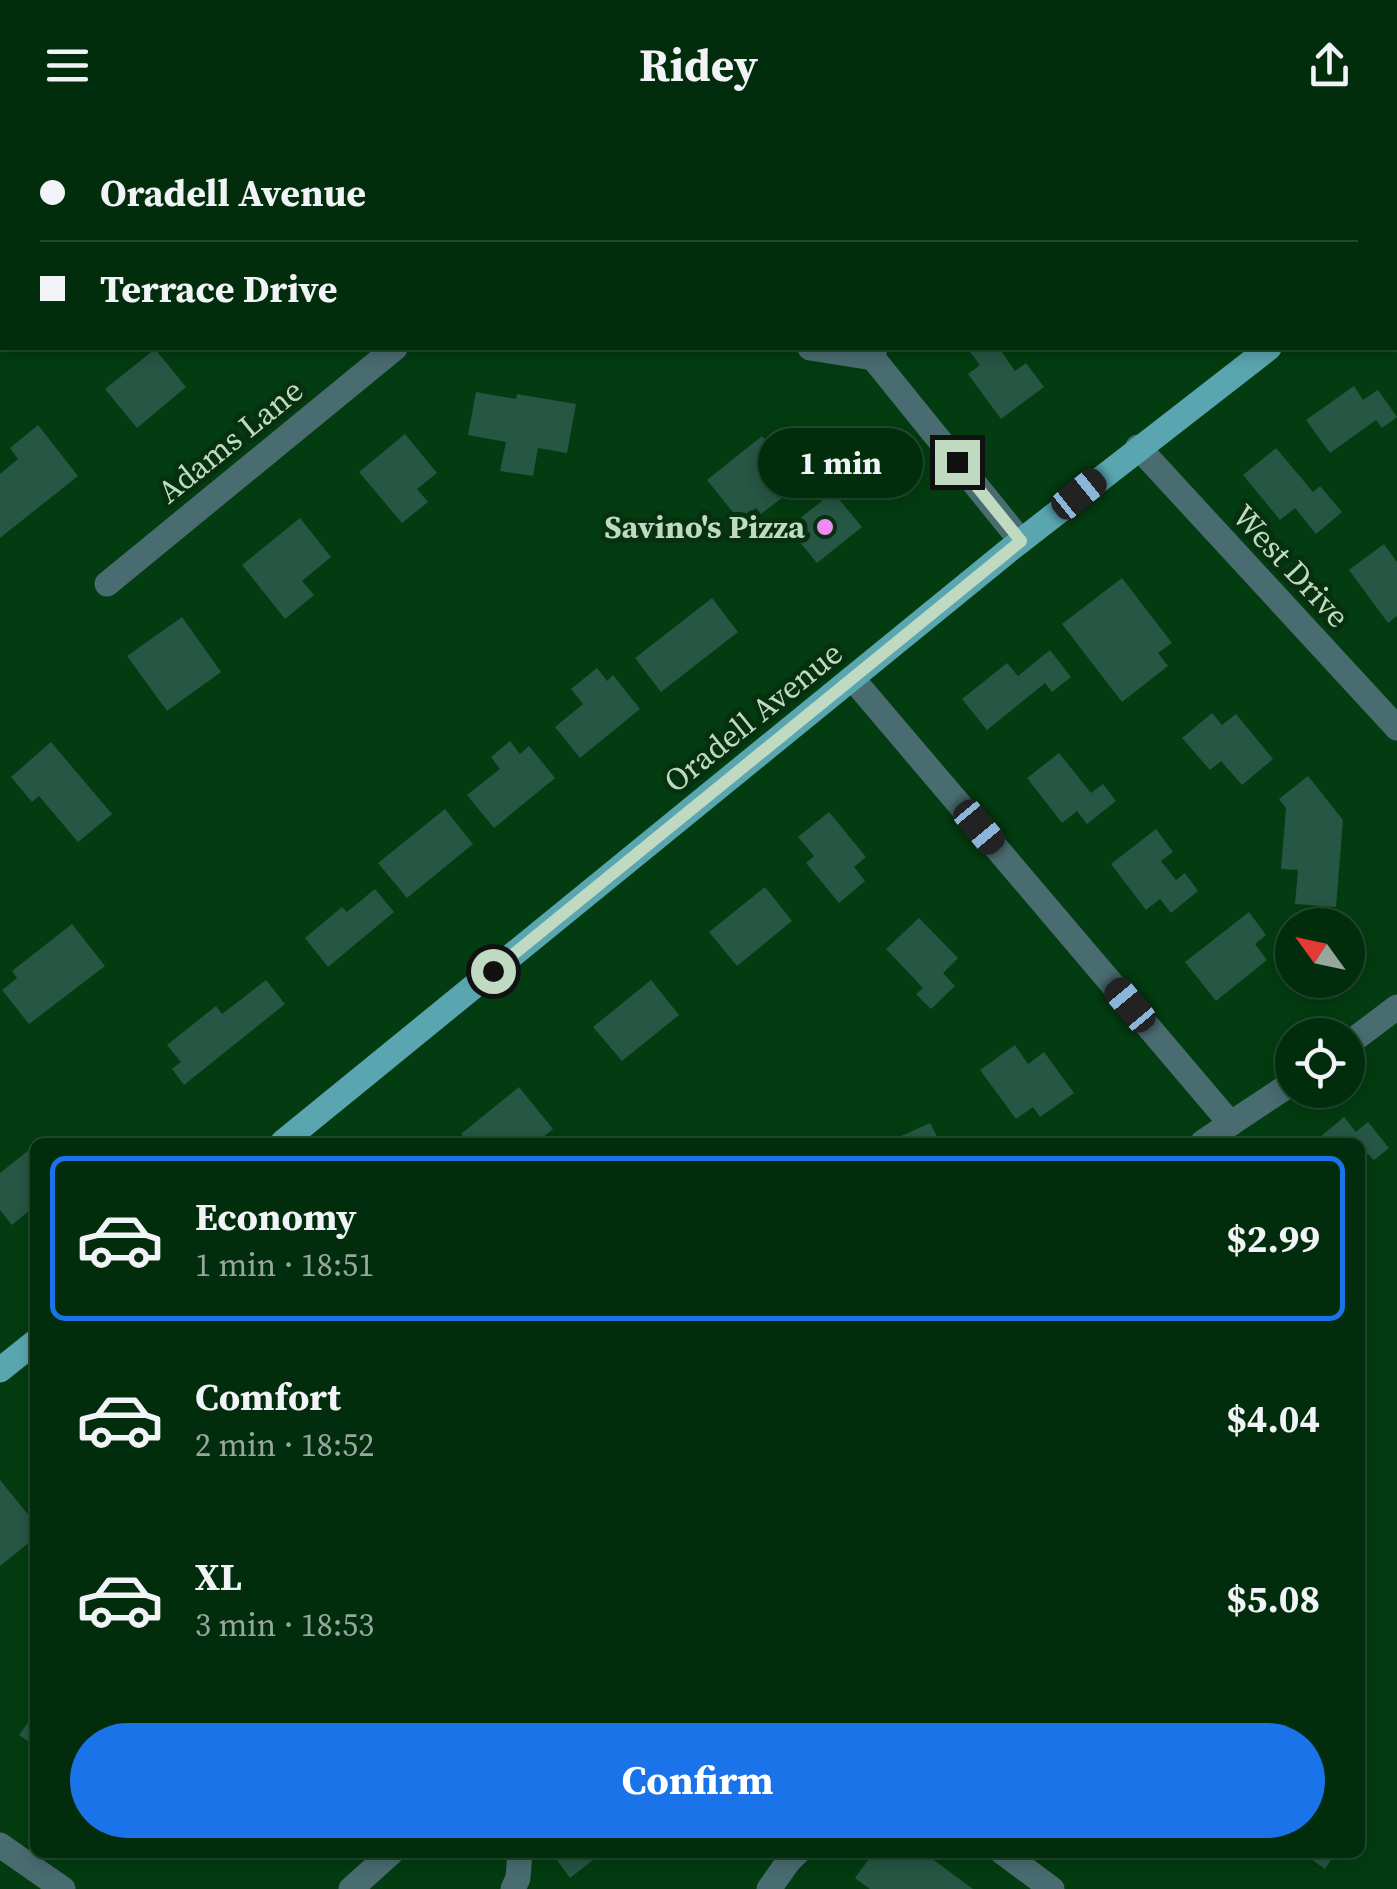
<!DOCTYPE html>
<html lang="en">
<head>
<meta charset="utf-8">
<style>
  body { margin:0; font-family:"Source Serif 4",serif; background:#0c3516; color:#f1f3f6; height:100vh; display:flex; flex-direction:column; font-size:38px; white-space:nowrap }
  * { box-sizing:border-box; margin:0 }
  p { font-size:32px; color:#96a89d }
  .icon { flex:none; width:55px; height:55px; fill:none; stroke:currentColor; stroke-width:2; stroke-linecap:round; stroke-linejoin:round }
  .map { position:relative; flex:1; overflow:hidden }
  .side { position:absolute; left:30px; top:1008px; width:1335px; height:720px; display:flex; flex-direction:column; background:#022d0d; border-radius:15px; box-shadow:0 5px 15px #0003,0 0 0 2px #23492e }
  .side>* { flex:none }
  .hud { position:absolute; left:0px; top:0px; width:1398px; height:220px; box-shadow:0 5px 15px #0003,0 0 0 2px #23492e; display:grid; align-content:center; height:220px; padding:0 40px; background:#022d0d }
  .needle { width:65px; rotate:303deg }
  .tools { position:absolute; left:1275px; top:778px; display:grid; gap:20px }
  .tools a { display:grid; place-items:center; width:90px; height:90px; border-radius:50%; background:#022d0d; box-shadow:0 5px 15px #0003,0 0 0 2px #23492e; font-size:50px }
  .end { position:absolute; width:45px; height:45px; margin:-22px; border:12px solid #bfdac1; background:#111; box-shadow:0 0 0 5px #111 }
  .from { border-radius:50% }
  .bubble { position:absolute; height:70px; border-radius:35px; background:#022d0d; box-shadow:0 5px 15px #0003,0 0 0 2px #23492e; font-size:32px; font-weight:700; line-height:70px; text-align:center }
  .car { position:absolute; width:30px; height:60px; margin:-30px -15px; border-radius:12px; box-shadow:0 0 8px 2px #0007; background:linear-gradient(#222 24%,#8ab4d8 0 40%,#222 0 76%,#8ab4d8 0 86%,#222 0) }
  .hud b { display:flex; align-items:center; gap:35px; height:95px; font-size:38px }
  .hud b+b { border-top:2px solid #23492e }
  .hud i { width:25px; height:25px; background:#f1f3f6 }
  ul { padding:18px 0 0; list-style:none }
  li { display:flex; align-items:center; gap:30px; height:165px; margin:0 20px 15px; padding:0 20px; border:5px solid transparent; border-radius:15px }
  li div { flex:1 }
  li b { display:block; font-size:38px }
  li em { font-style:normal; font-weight:700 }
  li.on { border-color:#1a73e8 }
  li>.icon { width:90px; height:90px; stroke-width:1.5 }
  .action { display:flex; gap:20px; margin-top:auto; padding:20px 40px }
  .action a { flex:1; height:115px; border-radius:60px; background:#1a73e8; color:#fff; font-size:40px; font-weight:700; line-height:115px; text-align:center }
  header { display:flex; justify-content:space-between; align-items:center; height:130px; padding:0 40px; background:#022d0d; font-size:45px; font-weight:700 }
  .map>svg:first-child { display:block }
</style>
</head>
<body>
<header><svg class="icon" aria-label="menu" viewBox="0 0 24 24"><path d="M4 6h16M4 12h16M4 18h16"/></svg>Ridey<svg class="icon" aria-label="share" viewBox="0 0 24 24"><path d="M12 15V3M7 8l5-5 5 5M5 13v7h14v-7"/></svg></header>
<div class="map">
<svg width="1397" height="1759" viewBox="0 0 1397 1759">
  <rect width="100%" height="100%" fill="#033c11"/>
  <path fill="#265644" d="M967 218H999L1015 241 1026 233 1044 257 1001 289 968 244 980 235Z
    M155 219 186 257 137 298 105 259Z
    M1354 256 1363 270 1378 260 1397 287 1382 298 1376 290 1330 323 1306 290Z
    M476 262 516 269 517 264 576 274 567 323 538 318 533 346 500 341 506 312 468 305Z
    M38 295 78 346 0 408V344L18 329 10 318Z
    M405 304 437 343 417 359 428 372 402 393 359 342Z
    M762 306 800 354 761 384 756 378 740 391 707 350Z
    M1276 318 1313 362 1320 356 1342 382 1316 404 1295 378 1280 390 1243 345Z
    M833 362 862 397 817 433 788 398Z
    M300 388 331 427 302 451 314 465 285 489 242 435Z
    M1384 414 1397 432V486L1388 493 1349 440Z
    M1122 448 1172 513 1158 523 1168 536 1122 572 1062 494Z
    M712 468 738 502 661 562 635 528Z
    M182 487 221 542 167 581 127 526Z
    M1050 520 1071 547 1052 562 1045 553 987 600 962 569 1007 533 1018 546Z
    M597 538 607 551 613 545 640 579 580 628 555 597 583 574 571 559Z
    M1212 583 1222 595 1236 584 1273 629 1242 655 1221 631 1210 640 1182 608Z
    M510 611 520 624 529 616 555 648 494 698 467 665 500 639 491 627Z
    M51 612 112 684 78 712 39 666 32 672 11 647Z
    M1059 623 1091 663 1103 654 1116 671 1087 694 1077 681 1062 693 1027 648Z
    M1308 646 1343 690 1336 777 1295 774 1298 740 1281 739 1286 678 1279 669Z
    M445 679 473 714 407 768 378 733Z
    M829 682 866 727 854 737 865 751 839 773 806 733 814 726 798 707Z
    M1156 699 1173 722 1161 731 1176 750 1185 743 1198 761 1171 783 1160 769 1146 780 1111 734Z
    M765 757 792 791 737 836 709 802Z
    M375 759 394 782 328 837 305 808 342 777 347 782Z
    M1249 782 1266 805 1255 814 1267 830 1216 871 1185 832Z
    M919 788 958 828 943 843 955 856 931 879 916 864 923 858 886 819Z
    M72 794 105 836 29 894 2 860 17 848 12 841Z
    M266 850 285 874 184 955 172 939 181 932 167 915 216 876 222 884Z
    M651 850 679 885 622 931 593 897Z
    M1015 915 1028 934 1044 922 1074 963 1040 987 1033 977 1016 989 980 940Z
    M519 957 553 999 537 1012H468L461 1004Z
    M1344 987 1356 1002 1368 992 1389 1018 1374 1030 1368 1024 1360 1030V1012H1314Z
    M930 993 940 1012H888Z
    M35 1015V1076L12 1095 0 1080V1043Z
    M0 1350 35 1393V1408L0 1436Z
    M35 1583V1616L19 1605Z
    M551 1722H594L597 1727 570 1748Z
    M874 1722H929L927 1725 973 1759H870L855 1748Z
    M1301 1722H1336L1325 1739Z"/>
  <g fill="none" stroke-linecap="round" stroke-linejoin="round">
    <path stroke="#496c71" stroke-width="25" d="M151 0 156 2
      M915 2V0
      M810 218 873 228
      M875 218 873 228 1021 411
      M1138 317 1397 598
      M107 454 395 218
      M852 548 1231 994
      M1348 914 1397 877
      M1203 1012 1292 953
      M0 1715 63 1759
      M1002 1722 1052 1759
      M351 1759 392 1722
      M513 1759 518 1748 520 1722
      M769 1759 788 1732 798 1722"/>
    <path stroke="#5aa6b0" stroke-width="25" d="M1395 125 1397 123
      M283 1012 1008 421 1269 218
      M0 1240 35 1212"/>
  </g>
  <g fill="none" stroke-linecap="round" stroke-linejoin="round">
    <path stroke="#bfdac1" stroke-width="12" d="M493 841 1021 411 957 332"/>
  </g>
  <circle fill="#f28af3" stroke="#07300f" stroke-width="4" cx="825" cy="397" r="10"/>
  <g text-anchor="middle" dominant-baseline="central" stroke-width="10" stroke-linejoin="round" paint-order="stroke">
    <g font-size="32" fill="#bfdac1" stroke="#07300f">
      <text transform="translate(230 311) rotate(-39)">Adams Lane</text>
      <text transform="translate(1291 436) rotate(47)">West Drive</text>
      <text transform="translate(753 587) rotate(-39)">Oradell Avenue</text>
    </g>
    <g font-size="32" font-weight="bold" fill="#bfdac1" stroke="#07300f" text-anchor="end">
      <text x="805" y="397">Savino's Pizza</text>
    </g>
  </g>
</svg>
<div class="tools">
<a><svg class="needle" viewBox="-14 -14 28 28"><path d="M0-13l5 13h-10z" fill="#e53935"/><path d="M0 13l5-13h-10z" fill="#96a89d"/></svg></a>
<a><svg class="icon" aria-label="locate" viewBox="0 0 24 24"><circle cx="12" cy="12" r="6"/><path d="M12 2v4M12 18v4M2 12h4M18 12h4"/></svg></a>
</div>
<i class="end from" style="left:493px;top:841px"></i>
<i class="end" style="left:957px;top:332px"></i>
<div class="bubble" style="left:758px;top:298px;width:165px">1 min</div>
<i class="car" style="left:1079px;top:364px;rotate:51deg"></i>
<i class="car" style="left:979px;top:697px;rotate:140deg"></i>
<i class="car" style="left:1130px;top:875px;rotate:320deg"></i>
<div class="hud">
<b><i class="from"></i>Oradell Avenue</b>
<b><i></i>Terrace Drive</b>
</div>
<section class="side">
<ul>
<li class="on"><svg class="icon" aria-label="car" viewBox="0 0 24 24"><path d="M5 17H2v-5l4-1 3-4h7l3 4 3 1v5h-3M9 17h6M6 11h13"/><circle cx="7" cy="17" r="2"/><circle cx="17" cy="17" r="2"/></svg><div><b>Economy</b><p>1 min · 18:51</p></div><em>$2.99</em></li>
<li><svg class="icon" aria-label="car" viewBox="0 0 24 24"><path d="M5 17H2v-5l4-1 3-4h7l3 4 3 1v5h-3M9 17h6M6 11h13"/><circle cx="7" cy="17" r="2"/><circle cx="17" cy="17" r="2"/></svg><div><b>Comfort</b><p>2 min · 18:52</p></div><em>$4.04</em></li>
<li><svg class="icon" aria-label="car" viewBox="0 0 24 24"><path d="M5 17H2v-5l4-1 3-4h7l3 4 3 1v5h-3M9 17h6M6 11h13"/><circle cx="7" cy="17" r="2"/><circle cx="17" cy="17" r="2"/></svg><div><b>XL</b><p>3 min · 18:53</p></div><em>$5.08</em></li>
</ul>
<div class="action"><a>Confirm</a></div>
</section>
</div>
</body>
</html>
